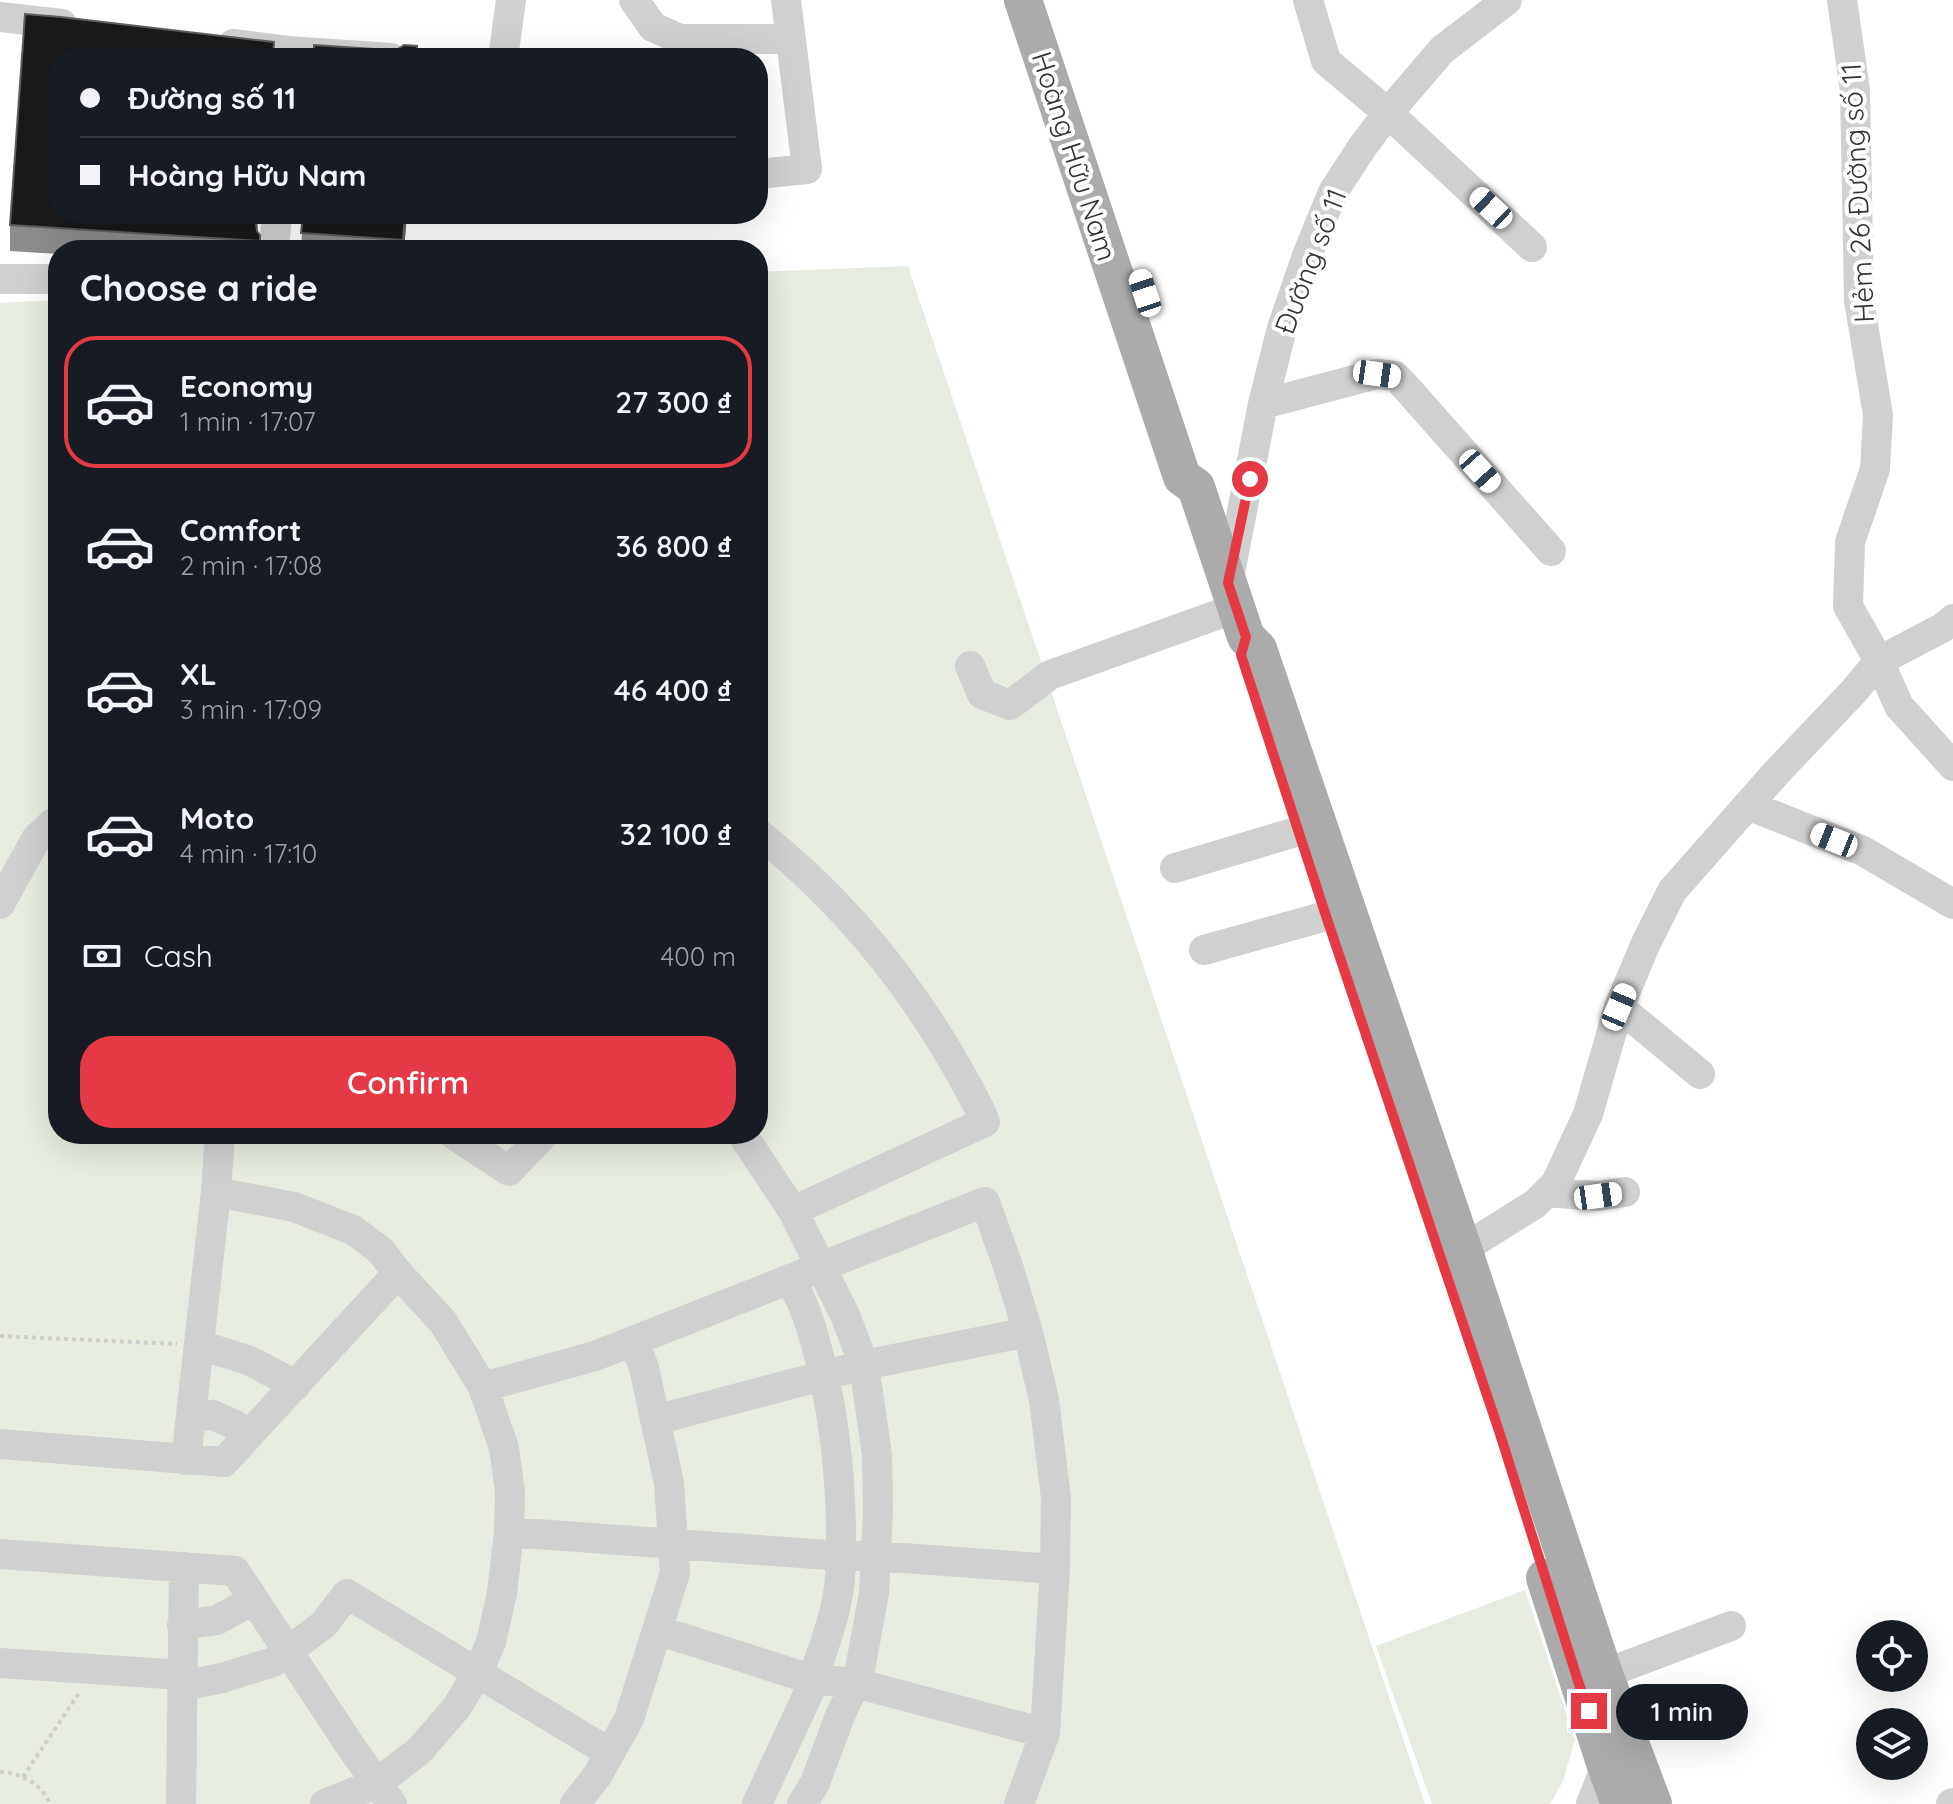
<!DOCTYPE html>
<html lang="en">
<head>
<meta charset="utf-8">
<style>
  body { margin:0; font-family:Quicksand,sans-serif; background:#20242c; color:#f1f3f6; height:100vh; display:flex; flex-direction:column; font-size:30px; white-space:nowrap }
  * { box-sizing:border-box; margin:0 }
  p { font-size:26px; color:#9ea1a6 }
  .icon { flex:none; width:44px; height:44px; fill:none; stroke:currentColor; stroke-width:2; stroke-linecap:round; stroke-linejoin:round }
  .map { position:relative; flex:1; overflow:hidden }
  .details { position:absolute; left:48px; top:240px; width:720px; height:904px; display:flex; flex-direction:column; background:#171b24; border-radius:32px; box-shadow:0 8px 32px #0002 }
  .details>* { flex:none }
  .hud { position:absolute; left:48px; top:48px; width:720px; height:176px; border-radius:32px; box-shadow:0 8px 32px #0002; display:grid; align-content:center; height:176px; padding:0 32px; background:#171b24 }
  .fabs { position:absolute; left:1856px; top:1620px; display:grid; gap:16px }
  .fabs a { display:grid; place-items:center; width:72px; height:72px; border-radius:50%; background:#171b24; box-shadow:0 8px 32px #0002; font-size:40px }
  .end { position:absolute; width:36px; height:36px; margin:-18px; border:10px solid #e63946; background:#fff; box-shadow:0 0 0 4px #fff }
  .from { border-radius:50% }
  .bubble { position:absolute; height:56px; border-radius:28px; background:#171b24; box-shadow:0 8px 32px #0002; font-size:26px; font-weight:600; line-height:56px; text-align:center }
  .car { position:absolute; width:24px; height:48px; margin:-24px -12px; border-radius:10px; box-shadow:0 0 6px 2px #0007; background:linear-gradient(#fff 24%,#345 0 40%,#fff 0 76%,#345 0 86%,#fff 0) }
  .hud b { display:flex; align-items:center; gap:28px; height:76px; font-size:30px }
  .hud b+b { border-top:2px solid #363941 }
  .hud i { width:20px; height:20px; background:#f1f3f6 }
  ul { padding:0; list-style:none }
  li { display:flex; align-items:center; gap:24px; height:132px; margin:0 16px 12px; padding:0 16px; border:4px solid transparent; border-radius:32px }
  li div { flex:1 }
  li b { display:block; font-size:30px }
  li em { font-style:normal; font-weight:600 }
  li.on { border-color:#e63946 }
  li>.icon { width:72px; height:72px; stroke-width:1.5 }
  h2 { padding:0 32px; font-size:36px; line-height:96px }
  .pay { display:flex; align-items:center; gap:20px; height:88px; padding:0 32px; font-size:30px }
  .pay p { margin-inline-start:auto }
  .action { display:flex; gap:16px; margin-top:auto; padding:16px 32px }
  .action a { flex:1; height:92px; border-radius:32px; background:#e63946; color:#fff; font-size:32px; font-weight:600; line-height:92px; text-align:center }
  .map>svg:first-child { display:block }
</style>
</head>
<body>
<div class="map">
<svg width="1953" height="1804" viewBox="0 0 1953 1804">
  <rect width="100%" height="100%" fill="#fff"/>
  <path fill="#e6ecdf" d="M908 266 1425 1804H0V303L58 300V1134H758V272Z
    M1525 1590 1575 1740 1563 1781 1550 1804H1432L1376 1646Z"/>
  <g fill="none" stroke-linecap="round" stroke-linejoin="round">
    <path stroke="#cdcdcd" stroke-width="4" stroke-dasharray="4 4" stroke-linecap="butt" d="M0 1336 177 1344
      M0 1772C21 1773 42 1784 50 1804
      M23 1777 79 1693"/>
    <path stroke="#d0d0d0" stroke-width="30" d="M634 0 653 27 680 39H791
      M1308 0 1326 61 1388 113 1532 247
      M1842 0 1855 90 1859 300 1878 415 1875 469 1850 542 1848 606 1879 661 1899 706 1953 766
      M0 17 62 24
      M233 44 288 51 391 58
      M503 58 511 0
      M758 174 807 169 786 0
      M274 250 277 214
      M0 279H58
      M1263 404 1377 374 1395 376 1403 384 1551 551
      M1228 583 1263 404 1282 328 1308 253 1333 192 1363 146 1388 113 1442 50 1507 0
      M970 666 982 694 1010 705 1050 675 1236 608
      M1750 806 1863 851 1953 904
      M758 833C835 894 901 972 951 1057 963 1078 976 1099 985 1122L793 1211
      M1175 868 1299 831
      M0 904 36 839 53 823 58 824
      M1204 950 1326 916
      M1619 1007 1700 1074
      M453 1134 509 1171 544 1134
      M742 1134 793 1211 845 1315 864 1365 877 1455 878 1512 874 1593 859 1675 839 1718 815 1783 802 1804
      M216 1192 294 1207 353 1230 380 1250 398 1273 443 1322 483 1387 504 1448 510 1492 509 1532 502 1593 491 1642 478 1672 457 1707 419 1751 377 1783 325 1804
      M1547 1192 1598 1196 1625 1192
      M1463 1249 1535 1204 1556 1183 1588 1114 1619 1007 1646 943 1672 891 1777 772 1854 691 1879 661 1942 628 1953 619
      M199 1345 248 1360 296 1385
      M483 1387 595 1356 985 1202 1008 1266 1028 1332 1044 1400 1056 1498 1055 1569 1045 1733 1019 1804
      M191 1416 213 1415 235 1425 250 1434
      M655 1420 864 1365 1028 1332
      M0 1444 224 1462 398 1273
      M186 1460 216 1192 220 1134
      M509 1532 842 1556H875L1055 1569
      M0 1554 235 1571 351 1747 392 1804
      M182 1625 217 1620 253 1600
      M657 1630 811 1679 855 1683 1045 1733
      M0 1663 182 1675
      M1604 1674 1731 1626
      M182 1686 222 1678 273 1662 323 1625 347 1594 610 1753
      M181 1804 184 1567
      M575 1804 597 1776 629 1719 675 1573 669 1483 644 1368 634 1341
      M757 1804 809 1692C811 1680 815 1670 820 1658 827 1638 835 1615 838 1594 842 1572 841 1549 841 1527 840 1468 833 1409 818 1352 811 1326 804 1301 789 1279
      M1591 1804 1606 1766
      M1951 1804 1953 1803"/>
    <path stroke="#ababab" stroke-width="38" d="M1023 0 1182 477 1196 487 1246 637 1258 649 1463 1249 1604 1674 1653 1804
      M1545 1578 1606 1766 1620 1804"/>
  </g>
  <path fill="#8c8c8c" d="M274 58 58 214H259L257 231 260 235V250H58V254L10 251V225Z
    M303 214H407L404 250H301Z"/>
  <path fill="#5f5f5f" d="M405 214H407L404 250H403Z"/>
  <path fill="#1a1a1a" stroke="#5f5f5f" stroke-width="2" d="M25 14 61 17 274 42 273 58H58V214H257L256 223 257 231 260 235V241L10 225Z
    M314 45 390 50 398 49 404 45 417 46 416 58H314Z
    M303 214H405L403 240 301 233Z"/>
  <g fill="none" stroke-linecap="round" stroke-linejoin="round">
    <path stroke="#e63946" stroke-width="10" d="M1250 479 1228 583 1246 637 1241 655 1326 916 1499 1431 1579 1684 1589 1711"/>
  </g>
  <g text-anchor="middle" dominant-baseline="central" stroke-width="8" stroke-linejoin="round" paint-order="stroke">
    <g font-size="28" fill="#333" stroke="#fff">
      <text transform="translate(1075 156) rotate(72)">Hoàng Hữu Nam</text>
      <text transform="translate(1857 193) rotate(-93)">Hẻm 26 Đường số 11</text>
      <text transform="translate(1310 261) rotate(-69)">Đường số 11</text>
    </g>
  </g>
</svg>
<div class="fabs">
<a><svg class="icon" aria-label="locate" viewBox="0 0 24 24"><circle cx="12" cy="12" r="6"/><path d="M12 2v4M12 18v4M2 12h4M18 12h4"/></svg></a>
<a><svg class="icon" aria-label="layers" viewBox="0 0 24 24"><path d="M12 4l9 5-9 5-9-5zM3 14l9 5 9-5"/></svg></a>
</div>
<i class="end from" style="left:1250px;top:479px"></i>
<i class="end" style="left:1589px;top:1711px"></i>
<div class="bubble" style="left:1616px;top:1684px;width:132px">1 min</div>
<i class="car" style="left:1491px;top:208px;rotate:313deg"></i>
<i class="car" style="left:1145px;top:293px;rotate:342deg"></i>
<i class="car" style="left:1377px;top:374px;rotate:98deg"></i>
<i class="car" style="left:1480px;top:471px;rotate:138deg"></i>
<i class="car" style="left:1834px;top:840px;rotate:292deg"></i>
<i class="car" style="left:1619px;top:1007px;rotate:23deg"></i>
<i class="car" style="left:1598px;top:1196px;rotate:82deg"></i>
<div class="hud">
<b><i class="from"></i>Đường số 11</b>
<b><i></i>Hoàng Hữu Nam</b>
</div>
<section class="details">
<h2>Choose a ride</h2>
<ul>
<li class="on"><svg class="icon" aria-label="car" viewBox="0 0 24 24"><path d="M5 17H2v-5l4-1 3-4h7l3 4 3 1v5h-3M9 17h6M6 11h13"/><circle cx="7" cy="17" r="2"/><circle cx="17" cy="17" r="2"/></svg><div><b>Economy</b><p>1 min · 17:07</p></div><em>27 300 ₫</em></li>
<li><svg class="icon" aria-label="car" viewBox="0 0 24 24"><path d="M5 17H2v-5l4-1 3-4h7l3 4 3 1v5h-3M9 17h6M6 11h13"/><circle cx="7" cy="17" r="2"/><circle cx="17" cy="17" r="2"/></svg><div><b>Comfort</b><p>2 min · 17:08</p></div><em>36 800 ₫</em></li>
<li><svg class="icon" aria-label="car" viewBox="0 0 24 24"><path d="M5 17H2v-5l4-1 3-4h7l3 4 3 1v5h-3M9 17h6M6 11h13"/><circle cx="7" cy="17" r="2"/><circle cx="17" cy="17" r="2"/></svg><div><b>XL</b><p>3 min · 17:09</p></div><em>46 400 ₫</em></li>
<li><svg class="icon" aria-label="car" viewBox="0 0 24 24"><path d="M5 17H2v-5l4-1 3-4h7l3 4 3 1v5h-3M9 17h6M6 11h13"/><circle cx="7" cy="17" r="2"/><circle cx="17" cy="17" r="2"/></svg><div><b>Moto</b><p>4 min · 17:10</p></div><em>32 100 ₫</em></li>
</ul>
<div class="pay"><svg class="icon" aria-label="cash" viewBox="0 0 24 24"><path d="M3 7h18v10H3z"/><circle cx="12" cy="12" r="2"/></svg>Cash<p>400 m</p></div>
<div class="action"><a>Confirm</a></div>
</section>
</div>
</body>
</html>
